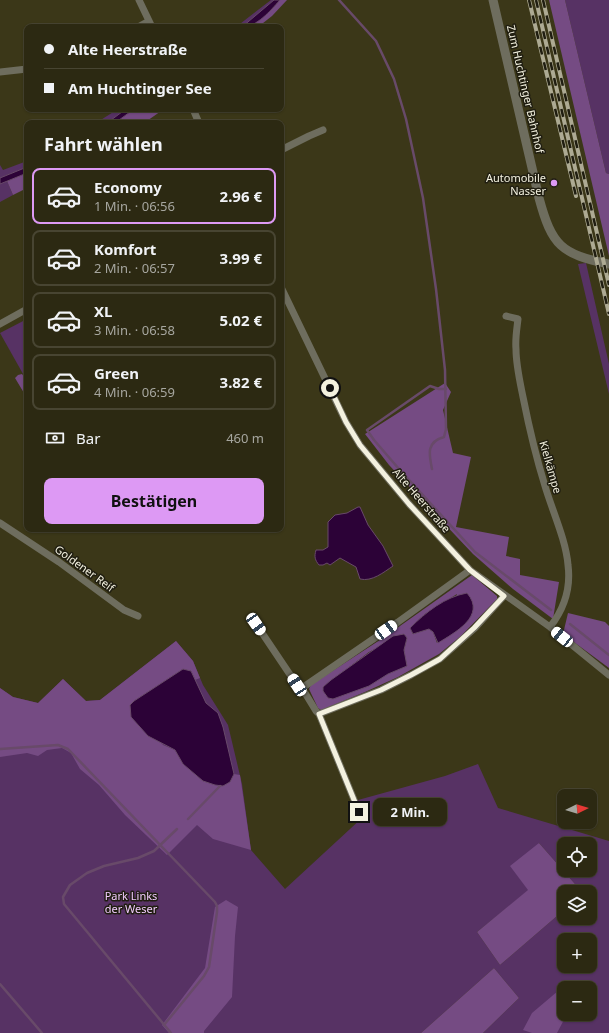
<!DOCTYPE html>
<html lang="de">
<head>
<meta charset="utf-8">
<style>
  body { margin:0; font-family:"Noto Sans",sans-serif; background:#34311b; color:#f1f3f6; height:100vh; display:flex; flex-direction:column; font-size:15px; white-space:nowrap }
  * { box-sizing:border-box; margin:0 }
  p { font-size:13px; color:#a6a69f }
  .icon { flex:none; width:22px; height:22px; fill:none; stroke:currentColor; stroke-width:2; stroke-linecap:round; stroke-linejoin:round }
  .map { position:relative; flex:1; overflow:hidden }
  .details { position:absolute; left:24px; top:120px; width:260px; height:412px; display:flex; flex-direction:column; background:#2c2912; border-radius:8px; box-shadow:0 1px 3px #0004,0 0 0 1px #484532 }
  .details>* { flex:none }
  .banner { position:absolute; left:24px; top:24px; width:260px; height:88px; border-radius:8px; box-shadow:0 1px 3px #0004,0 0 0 1px #484532; display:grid; align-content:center; height:88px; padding:0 20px; background:#2c2912 }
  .needle { width:26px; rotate:85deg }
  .controls { position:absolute; left:557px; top:789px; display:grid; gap:8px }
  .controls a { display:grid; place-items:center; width:40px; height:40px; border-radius:8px; background:#2c2912; box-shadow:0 1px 3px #0004,0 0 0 1px #484532; font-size:20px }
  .end { position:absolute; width:18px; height:18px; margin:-9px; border:5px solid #f3f1df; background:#111; box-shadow:0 0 0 2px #111 }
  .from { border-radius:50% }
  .bubble { position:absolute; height:28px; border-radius:8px; background:#2c2912; box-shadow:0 1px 3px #0004,0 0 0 1px #484532; font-size:13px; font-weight:700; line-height:28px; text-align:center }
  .car { position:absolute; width:12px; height:24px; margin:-12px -6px; border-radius:5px; box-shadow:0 0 3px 1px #0007; background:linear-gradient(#fff 24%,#345 0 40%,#fff 0 76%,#345 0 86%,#fff 0) }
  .banner b { display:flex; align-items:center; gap:14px; height:38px; font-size:15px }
  .banner b+b { border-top:1px solid #484532 }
  .banner i { width:10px; height:10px; background:#f1f3f6 }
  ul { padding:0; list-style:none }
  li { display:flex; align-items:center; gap:12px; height:56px; margin:0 8px 6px; padding:0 12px; border:2px solid #484532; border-radius:8px }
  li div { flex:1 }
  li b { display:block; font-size:15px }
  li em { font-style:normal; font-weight:700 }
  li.active { border-color:#dd99f4 }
  li>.icon { width:36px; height:36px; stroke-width:1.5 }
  h2 { padding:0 20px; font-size:18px; line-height:48px }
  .pay { display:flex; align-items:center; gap:10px; height:44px; padding:0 20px; font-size:15px }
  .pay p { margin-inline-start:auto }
  .primary-button { display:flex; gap:8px; margin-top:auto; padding:8px 20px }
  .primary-button a { flex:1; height:46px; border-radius:8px; background:#dd99f4; color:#111; font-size:16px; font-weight:700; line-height:46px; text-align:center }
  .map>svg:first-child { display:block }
</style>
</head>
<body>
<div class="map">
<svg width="609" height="1033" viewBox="0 0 609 1033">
  <rect width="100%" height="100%" fill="#3b3718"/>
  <path fill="#573264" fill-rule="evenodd" d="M271 0H274L242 27H236Z
    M565 0H609V174L606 173Z
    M118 109H126L107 123H96Z
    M27 161V167L5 176 13 195 0 202V165L3 170Z
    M586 263 609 364V394L578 264Z
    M27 319V381L0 333Z
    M176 641 193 661 203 685 228 725 242 784 251 850 285 889 363 817V810L358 800 445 776 478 764 498 808 609 841V1033H483L519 998 494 968 421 1033H0V688L13 697 38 703 63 679 86 701 100 700ZM539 843 582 892H590V918H564V910L500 965 477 932 529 890ZM564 844H590V870H564ZM564 940H590V966H564ZM564 988H590V1014H564Z"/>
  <path fill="#754b83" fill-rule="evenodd" d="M280 0H287L272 16 258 27H250L269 12Z
    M549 0H565L606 173 609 174V256Z
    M134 109H164L144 123H115Z
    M27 173V188L13 195 7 181Z
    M22 374 27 381V398L15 378 18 375Z
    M445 383 451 392 443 410 453 453 471 457 456 527 509 537 506 556 520 559V575L559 582 553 619 513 589 473 554 389 465 365 434Z
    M472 575 497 596V599L461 636 439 654 398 677 365 692 321 710 318 708 309 689 311 685 383 638ZM457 594 437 643 433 632 429 629 413 634 410 628 425 614ZM404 634 407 638 404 650 406 666 388 674 323 687 369 652Z
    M568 613 605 622 609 626V668L563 634Z
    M176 641 193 661 200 678 195 680 191 671 183 669 134 701 130 705 163 745 175 750 183 764 203 781 230 782 234 774 240 775 251 850 213 839 197 825 167 855 125 815 99 785 80 769 71 753 62 748 47 750 38 756 27 753 0 757V688L13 697 38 703 63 679 86 701 100 700Z
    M539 843 582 892H564V910L500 965 477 932 528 890 510 866Z
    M226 900 238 907 235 936 232 997 204 1031V1033H169L162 1025 205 968 215 907Z
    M494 968 519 998 483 1033H421Z
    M571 980V988H564V1014H567L557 1033H532L523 1030 532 1013Z"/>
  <path fill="#2c0237" stroke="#684a69" d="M274 0H280C270 11 257 27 242 27Z
    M126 109H134L115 123H107Z
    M27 167V173L0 184V178Z
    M358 507H360L368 525 383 546 393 566C384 572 372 582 360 579L356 567 340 558 330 565 327 563 323 565H319C315 560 314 557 316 550H323L328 547V522L335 515 347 513Z
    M467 593C487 616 454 633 438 643L433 632 429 629 413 634 410 628C426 612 445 597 467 593Z
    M404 634 407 638 404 650 407 666 388 674 369 686 333 699 328 698 323 691V687L331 680 393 636Z
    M183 669 191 671 206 703 218 713 223 727 234 774 230 782 223 786 215 785 203 781 183 764 175 750 148 736 131 717 130 705 134 701Z"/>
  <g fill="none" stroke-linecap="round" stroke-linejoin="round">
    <path stroke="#684a69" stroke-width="2.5" d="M339 0 376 41 394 79 406 119 423 198 436 289 445 370 446 429 444 437C426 442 429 454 432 469
      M446 389H439L430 386 367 430 374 440 399 469 475 552 551 610
      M570 624 609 655
      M0 749 58 745 68 749 215 902 217 906V912L209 967 204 976 164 1025
      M188 819 220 786
      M0 984 42 1033
      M171 1033 64 904 63 897 70 885 87 873 104 866 138 858 154 851 177 829"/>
    <path stroke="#6e6d5e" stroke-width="7" d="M139 0 152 27
      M138 27 149 21
      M0 72 27 69
      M193 109 199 123
      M281 150 309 136 323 130
      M281 287 346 422 360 445 409 504 470 570 550 627 609 675
      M506 316 518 319C517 328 515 339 516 349 516 365 520 382 523 397 529 427 536 457 545 486 552 510 566 540 568 565 571 588 564 609 550 627
      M0 324 27 309
      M0 523 59 562 124 610 138 616
      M256 624 297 685 302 688 316 711 319 714 359 812
      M302 688 398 622 470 570
      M319 714 381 690 411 675 440 659 475 628 504 596"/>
    <path stroke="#6e6d5e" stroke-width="9" d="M493 0 539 198C552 246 561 254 609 264"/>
    <defs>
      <path id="rail" d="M529 0 576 196
        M536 0 609 314
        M543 0 609 285"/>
    </defs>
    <use href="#rail" stroke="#adaa93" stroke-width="4"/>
    <use href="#rail" stroke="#201e11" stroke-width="2.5" stroke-dasharray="8" stroke-linecap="butt"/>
  </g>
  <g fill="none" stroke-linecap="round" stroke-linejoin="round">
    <path stroke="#f3f1df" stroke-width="5" d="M330 388 346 422 360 445 409 504 470 570 504 596 474 628 440 659 411 675 381 690 319 714 359 812"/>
  </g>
  <circle fill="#dd99f4" stroke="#201e11" stroke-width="1.5" cx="554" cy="183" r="4"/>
  <g text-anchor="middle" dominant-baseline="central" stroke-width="3" stroke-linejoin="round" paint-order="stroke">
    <g font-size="11" fill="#f3f1df" stroke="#201e11">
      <text transform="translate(526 89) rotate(77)">Zum Huchtinger Bahnhof</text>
      <text transform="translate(551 467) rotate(74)">Kielkämpe</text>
      <text transform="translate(422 500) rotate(49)">Alte Heerstraße</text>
      <text transform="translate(85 568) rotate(36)">Goldener Reif</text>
    </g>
    <g font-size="11" fill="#f3f1df" stroke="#201e11" text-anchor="end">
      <text x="546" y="177">Automobile<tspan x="546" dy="13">Nasser</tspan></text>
    </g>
    <g font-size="11" fill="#f1cbfd" stroke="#201e11">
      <text x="131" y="895">Park Links<tspan x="131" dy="13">der Weser</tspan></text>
    </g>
  </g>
</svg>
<div class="controls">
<a><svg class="needle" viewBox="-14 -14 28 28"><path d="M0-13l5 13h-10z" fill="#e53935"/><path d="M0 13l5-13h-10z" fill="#a6a69f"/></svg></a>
<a><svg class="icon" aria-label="locate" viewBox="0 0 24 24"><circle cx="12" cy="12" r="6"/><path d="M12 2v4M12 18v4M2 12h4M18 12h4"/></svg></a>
<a><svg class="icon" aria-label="layers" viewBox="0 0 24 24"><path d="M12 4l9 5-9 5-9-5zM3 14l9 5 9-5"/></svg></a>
<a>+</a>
<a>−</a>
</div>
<i class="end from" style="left:330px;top:388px"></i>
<i class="end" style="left:359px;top:812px"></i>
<div class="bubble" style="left:373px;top:798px;width:74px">2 Min.</div>
<i class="car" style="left:256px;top:624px;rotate:145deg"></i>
<i class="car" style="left:386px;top:630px;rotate:55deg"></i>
<i class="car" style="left:562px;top:637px;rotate:309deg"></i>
<i class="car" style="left:297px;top:685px;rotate:327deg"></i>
<div class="banner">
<b><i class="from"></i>Alte Heerstraße</b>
<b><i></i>Am Huchtinger See</b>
</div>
<section class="details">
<h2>Fahrt wählen</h2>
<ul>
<li class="active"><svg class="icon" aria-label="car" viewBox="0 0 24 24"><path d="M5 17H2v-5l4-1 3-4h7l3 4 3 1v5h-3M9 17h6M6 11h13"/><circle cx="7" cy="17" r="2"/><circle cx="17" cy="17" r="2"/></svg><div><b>Economy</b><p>1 Min. · 06:56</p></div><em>2.96 €</em></li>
<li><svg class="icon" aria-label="car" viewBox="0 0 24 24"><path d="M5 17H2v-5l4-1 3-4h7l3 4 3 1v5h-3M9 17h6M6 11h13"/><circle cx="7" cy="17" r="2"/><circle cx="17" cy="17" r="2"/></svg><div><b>Komfort</b><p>2 Min. · 06:57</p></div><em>3.99 €</em></li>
<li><svg class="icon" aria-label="car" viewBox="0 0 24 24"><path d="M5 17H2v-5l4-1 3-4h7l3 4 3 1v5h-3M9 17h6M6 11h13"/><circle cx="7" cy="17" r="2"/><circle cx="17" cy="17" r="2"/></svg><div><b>XL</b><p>3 Min. · 06:58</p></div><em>5.02 €</em></li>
<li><svg class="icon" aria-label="car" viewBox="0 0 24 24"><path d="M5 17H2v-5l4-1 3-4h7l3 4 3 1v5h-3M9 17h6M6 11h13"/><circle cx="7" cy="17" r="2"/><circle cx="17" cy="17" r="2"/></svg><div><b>Green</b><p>4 Min. · 06:59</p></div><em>3.82 €</em></li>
</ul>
<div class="pay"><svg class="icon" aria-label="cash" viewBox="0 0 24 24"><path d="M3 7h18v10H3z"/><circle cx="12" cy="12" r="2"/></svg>Bar<p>460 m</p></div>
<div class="primary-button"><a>Bestätigen</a></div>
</section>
</div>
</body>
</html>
